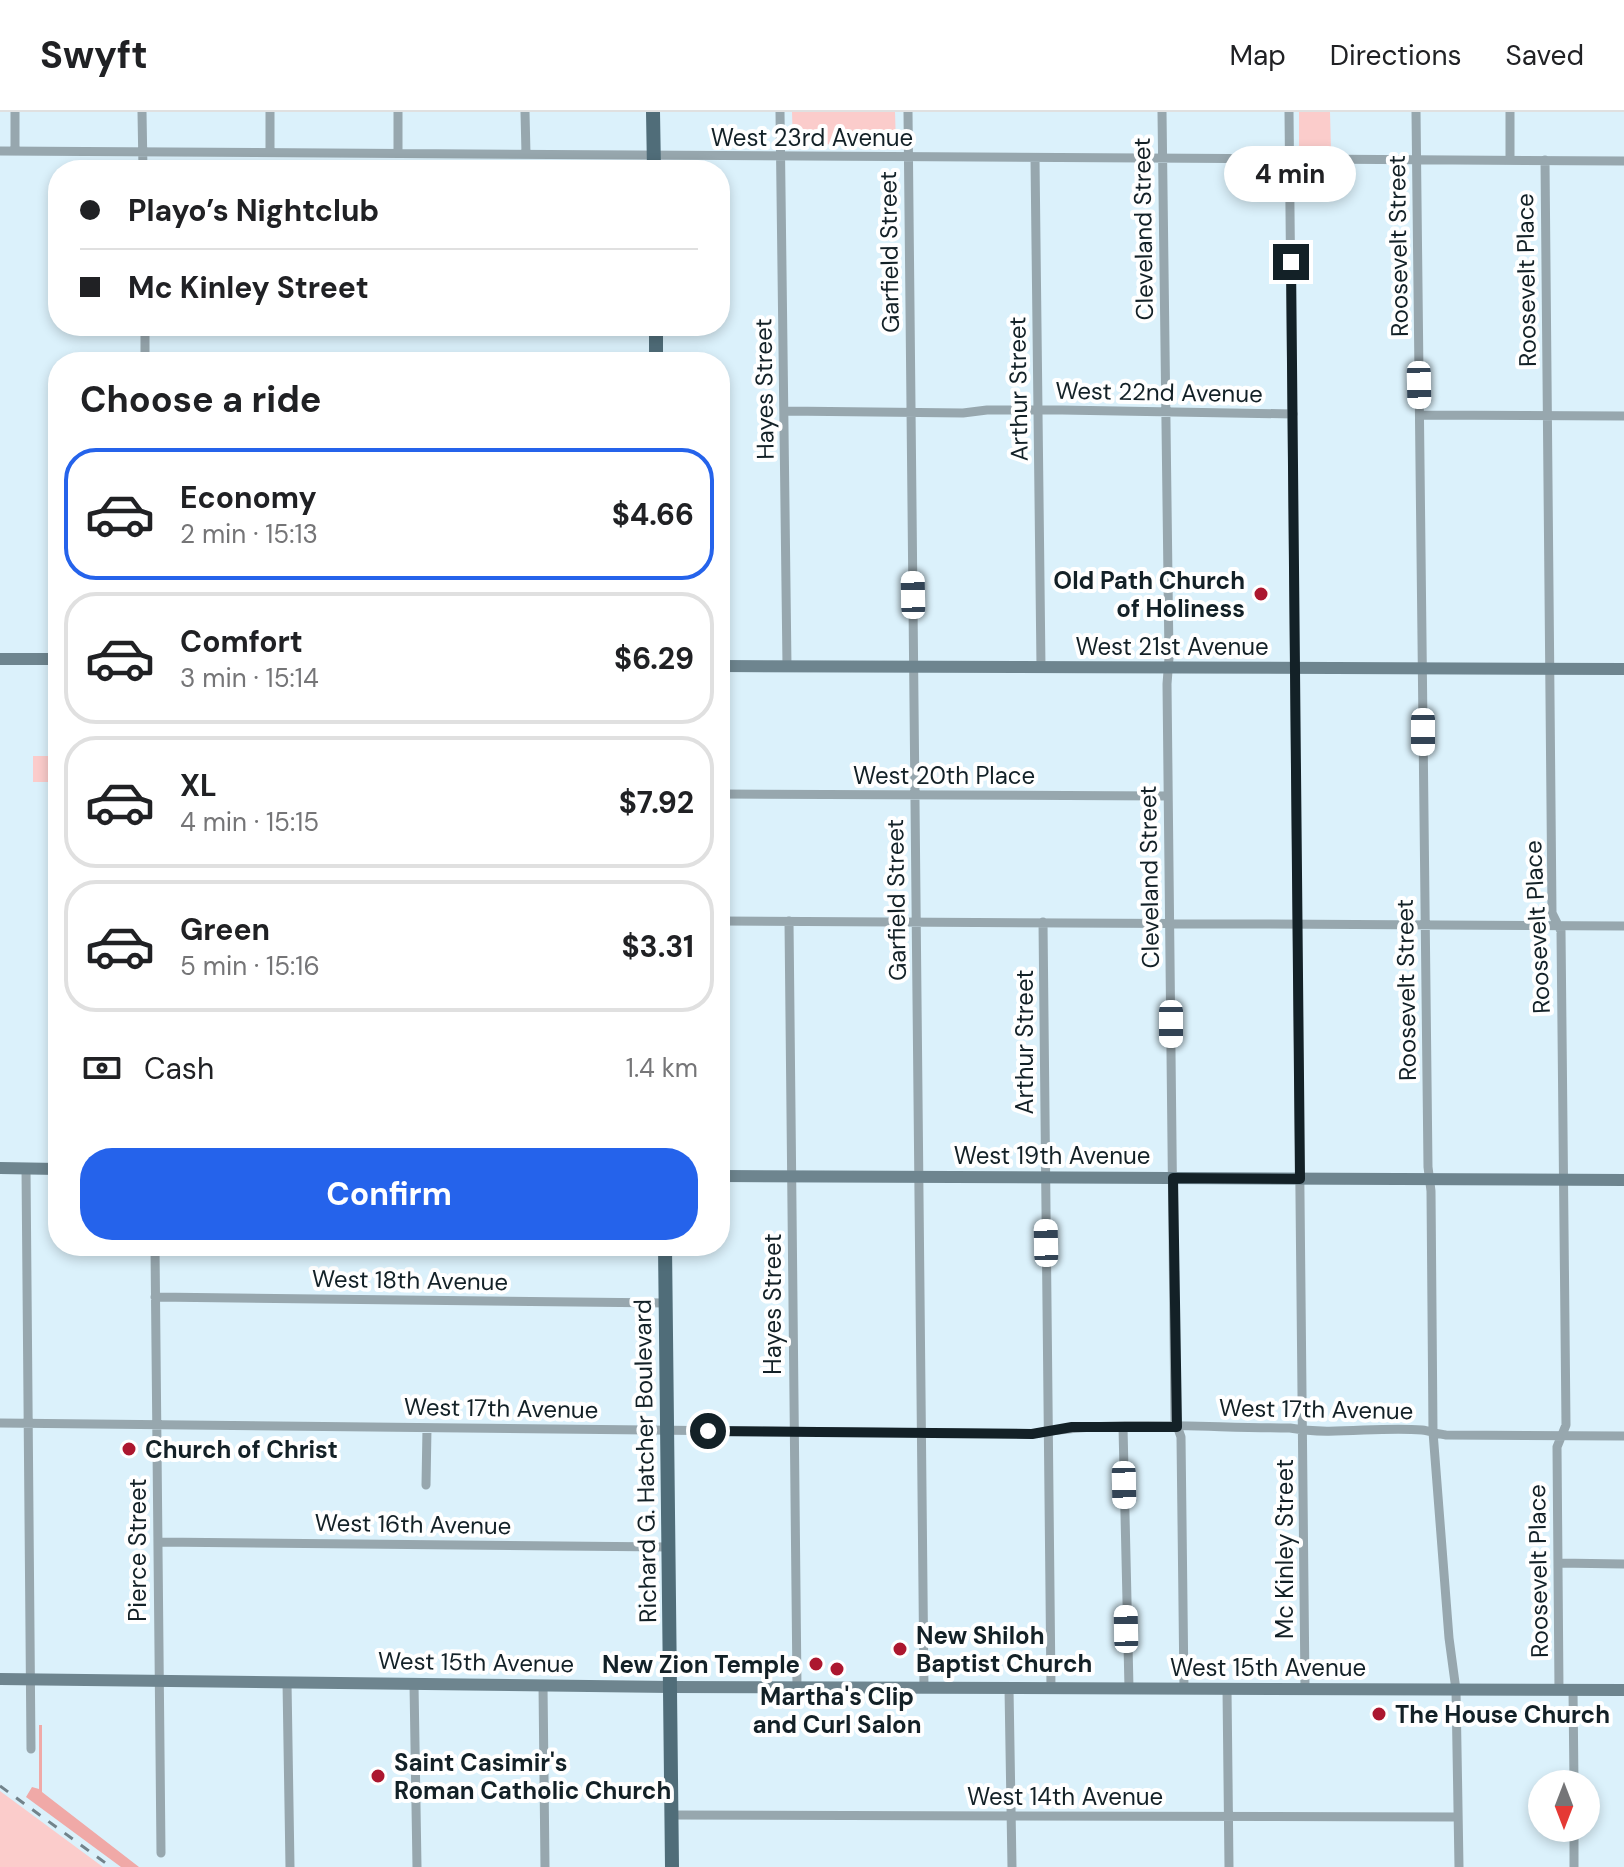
<!DOCTYPE html>
<html lang="en">
<head>
<meta charset="utf-8">
<style>
  body { margin:0; font-family:"DM Sans",sans-serif; background:#f2f2f2; color:#202124; height:100vh; display:flex; flex-direction:column; font-size:30px; white-space:nowrap }
  * { box-sizing:border-box; margin:0 }
  p { font-size:26px; color:#757577 }
  .icon { flex:none; width:44px; height:44px; fill:none; stroke:currentColor; stroke-width:2; stroke-linecap:round; stroke-linejoin:round }
  .map { position:relative; flex:1; overflow:hidden }
  .sheet { position:absolute; left:48px; top:240px; width:682px; height:904px; display:flex; flex-direction:column; background:#fff; border-radius:32px; box-shadow:0 4px 12px #0003 }
  .sheet>* { flex:none }
  .guide { position:absolute; left:48px; top:48px; width:682px; height:176px; border-radius:32px; box-shadow:0 4px 12px #0003; display:grid; align-content:center; height:176px; padding:0 32px; background:#fff }
  .needle { width:52px; rotate:180deg }
  .tools { position:absolute; left:1528px; top:1658px; display:grid; gap:16px }
  .tools a { display:grid; place-items:center; width:72px; height:72px; border-radius:50%; background:#fff; box-shadow:0 4px 12px #0003; font-size:40px }
  .end { position:absolute; width:36px; height:36px; margin:-18px; border:10px solid #132127; background:#fff; box-shadow:0 0 0 4px #fff }
  .from { border-radius:50% }
  .bubble { position:absolute; height:56px; border-radius:28px; background:#fff; box-shadow:0 4px 12px #0003; font-size:26px; font-weight:700; line-height:56px; text-align:center }
  .car { position:absolute; width:24px; height:48px; margin:-24px -12px; border-radius:10px; box-shadow:0 0 6px 2px #0007; background:linear-gradient(#fff 24%,#345 0 40%,#fff 0 76%,#345 0 86%,#fff 0) }
  .guide b { display:flex; align-items:center; gap:28px; height:76px; font-size:30px }
  .guide b+b { border-top:2px solid #e0e0e0 }
  .guide i { width:20px; height:20px; background:#202124 }
  ul { padding:0; list-style:none }
  li { display:flex; align-items:center; gap:24px; height:132px; margin:0 16px 12px; padding:0 16px; border:4px solid #e0e0e0; border-radius:32px }
  li div { flex:1 }
  li b { display:block; font-size:30px }
  li em { font-style:normal; font-weight:700 }
  li.active { border-color:#2563eb }
  li>.icon { width:72px; height:72px; stroke-width:1.5 }
  h2 { padding:0 32px; font-size:36px; line-height:96px }
  .pay { display:flex; align-items:center; gap:20px; height:88px; padding:0 32px; font-size:30px }
  .pay p { margin-inline-start:auto }
  .button { display:flex; gap:16px; margin-top:auto; padding:16px 32px }
  .button a { flex:1; height:92px; border-radius:32px; background:#2563eb; color:#fff; font-size:32px; font-weight:700; line-height:92px; text-align:center }
  header { display:flex; align-items:center; gap:48px; box-sizing:border-box; height:112px; padding:0 40px; background:#fff; border-bottom:2px solid #e0e0e0 }
  header strong { font-size:38px }
  nav { display:flex; gap:44px; margin-inline-start:auto; font-size:28px }
  .map>svg:first-child { display:block }
</style>
</head>
<body>
<header>
<strong>Swyft</strong>
<nav><a>Map</a><a>Directions</a><a>Saved</a></nav>
</header>
<div class="map">
<svg width="1624" height="1755" viewBox="0 0 1624 1755">
  <rect width="100%" height="100%" fill="#dbf1fb"/>
  <path fill="#fbcccb" d="M792 0H895L896 33 793 32Z
    M1299 0H1330L1331 38H1299Z
    M33 644H55L52 670H33Z
    M0 1679 103 1755H0Z"/>
  <path fill="#f0a9a7" d="M39 1613H42V1680L139 1755H121L26 1685 32 1675 39 1677Z"/>
  <g fill="none" stroke-linecap="round" stroke-linejoin="round">
    <path stroke="#97a7ae" stroke-width="9" d="M15 0V39
      M142 0 143 58
      M270 0V39
      M398 0V41
      M525 0 526 42
      M780 0 787 554
      M908 0 924 1576
      M1162 0 1169 546 1167 572 1175 1308 1181 1325 1184 1577
      M1289 0 1305 1577
      M1416 0 1428 1055 1431 1079 1433 1320 1449 1526 1456 1578 1459 1755
      M1510 0V48
      M0 39 1624 49
      M1035 46 1041 555
      M1545 48 1552 801 1561 819 1566 1313 1557 1335 1559 1578
      M145 214V250
      M785 299 963 301 987 298H1062L1293 302
      M1420 303 1624 304
      M720 682 1167 684
      M720 809 1624 814
      M789 809 797 1575
      M1043 810 1051 1576
      M26 1056 31 1637
      M155 1134 161 1741
      M155 1185 665 1191
      M0 1311 1032 1322C1116 1307 1205 1316 1290 1316 1334 1324 1377 1314 1422 1318 1430 1319 1438 1322 1446 1323L1624 1324
      M1123 1315 1129 1576
      M426 1373 427 1316
      M158 1430 668 1435
      M1558 1451 1624 1452
      M287 1570 290 1755
      M414 1572 417 1755
      M543 1573 545 1755
      M1009 1576 1012 1755
      M1227 1577 1229 1755
      M1573 1578 1574 1672
      M671 1703 1458 1705
      M1574 1716V1755"/>
    <path stroke="#6e858f" stroke-width="12" d="M0 547H58
      M720 554 1624 557
      M0 1056 58 1057
      M720 1064 1624 1068
      M0 1567 670 1575 1624 1578"/>
    <path stroke="#506d79" stroke-width="14" d="M653 0 654 58
      M656 214V250
      M665 1134 672 1755"/>
    <path stroke="#72838b" stroke-width="3" stroke-dasharray="10 10" stroke-linecap="butt" d="M0 1674 111 1755"/>
  </g>
  <g fill="none" stroke-linecap="round" stroke-linejoin="round">
    <path stroke="#132127" stroke-width="10" d="M708 1319 1032 1322 1072 1315H1177L1173 1066 1300 1067 1291 150"/>
  </g>
  <g fill="#ac172f" stroke="#fff" stroke-width="3">
    <circle cx="1261" cy="482" r="8"/>
    <circle cx="129" cy="1337" r="8"/>
    <circle cx="900" cy="1537" r="8"/>
    <circle cx="816" cy="1552" r="8"/>
    <circle cx="837" cy="1557" r="8"/>
    <circle cx="1379" cy="1602" r="8"/>
    <circle cx="378" cy="1664" r="8"/>
  </g>
  <g text-anchor="middle" dominant-baseline="central" stroke-width="8" stroke-linejoin="round" paint-order="stroke">
    <g font-size="24" fill="#132127" stroke="#fff">
      <text x="812" y="25">West 23rd Avenue</text>
      <text transform="translate(1143 117) rotate(-91)">Cleveland Street</text>
      <text transform="translate(1398 134) rotate(-91)">Roosevelt Street</text>
      <text transform="translate(889 140) rotate(-91)">Garfield Street</text>
      <text transform="translate(1526 168) rotate(-91)">Roosevelt Place</text>
      <text transform="translate(764 277) rotate(-91)">Hayes Street</text>
      <text transform="translate(1018 277) rotate(-91)">Arthur Street</text>
      <text transform="translate(1159 280) rotate(1)">West 22nd Avenue</text>
      <text x="1172" y="534">West 21st Avenue</text>
      <text x="944" y="663">West 20th Place</text>
      <text transform="translate(1149 765) rotate(-91)">Cleveland Street</text>
      <text transform="translate(896 788) rotate(-91)">Garfield Street</text>
      <text transform="translate(1537 815) rotate(-93)">Roosevelt Place</text>
      <text transform="translate(1406 878) rotate(-91)">Roosevelt Street</text>
      <text transform="translate(1024 930) rotate(-90)">Arthur Street</text>
      <text x="1052" y="1043">West 19th Avenue</text>
      <text transform="translate(410 1168) rotate(1)">West 18th Avenue</text>
      <text transform="translate(772 1192) rotate(-90)">Hayes Street</text>
      <text transform="translate(501 1296) rotate(1)">West 17th Avenue</text>
      <text transform="translate(1316 1297) rotate(1)">West 17th Avenue</text>
      <text transform="translate(645 1349) rotate(-91)">Richard G. Hatcher Boulevard</text>
      <text transform="translate(413 1412) rotate(1)">West 16th Avenue</text>
      <text transform="translate(1284 1437) rotate(-90)">Mc Kinley Street</text>
      <text transform="translate(137 1438) rotate(-90)">Pierce Street</text>
      <text transform="translate(1538 1459) rotate(-91)">Roosevelt Place</text>
      <text transform="translate(476 1550) rotate(1)">West 15th Avenue</text>
      <text x="1268" y="1555">West 15th Avenue</text>
      <text x="1065" y="1684">West 14th Avenue</text>
    </g>
    <g font-size="24" font-weight="bold" fill="#132127" stroke="#fff" text-anchor="start">
      <text x="1245" y="468" text-anchor="end">Old Path Church<tspan x="1245" dy="28">of Holiness</tspan></text>
      <text x="145" y="1337">Church of Christ</text>
      <text x="916" y="1523">New Shiloh<tspan x="916" dy="28">Baptist Church</tspan></text>
      <text x="800" y="1552" text-anchor="end">New Zion Temple</text>
      <text x="837" y="1584" text-anchor="middle">Martha's Clip<tspan x="837" dy="28">and Curl Salon</tspan></text>
      <text x="1395" y="1602">The House Church</text>
      <text x="394" y="1650">Saint Casimir's<tspan x="394" dy="28">Roman Catholic Church</tspan></text>
    </g>
  </g>
</svg>
<div class="tools">
<a><svg class="needle" viewBox="-14 -14 28 28"><path d="M0-13l5 13h-10z" fill="#e53935"/><path d="M0 13l5-13h-10z" fill="#757577"/></svg></a>
</div>
<i class="end from" style="left:708px;top:1319px"></i>
<i class="end" style="left:1291px;top:150px"></i>
<div class="bubble" style="left:1224px;top:34px;width:132px">4 min</div>
<i class="car" style="left:1419px;top:273px;rotate:179deg"></i>
<i class="car" style="left:913px;top:483px;rotate:359deg"></i>
<i class="car" style="left:1423px;top:620px;rotate:180deg"></i>
<i class="car" style="left:1171px;top:912px;rotate:180deg"></i>
<i class="car" style="left:1046px;top:1131px;rotate:359deg"></i>
<i class="car" style="left:1124px;top:1373px;rotate:179deg"></i>
<i class="car" style="left:1126px;top:1517px;rotate:359deg"></i>
<div class="guide">
<b><i class="from"></i>Playo’s Nightclub</b>
<b><i></i>Mc Kinley Street</b>
</div>
<section class="sheet">
<h2>Choose a ride</h2>
<ul>
<li class="active"><svg class="icon" aria-label="car" viewBox="0 0 24 24"><path d="M5 17H2v-5l4-1 3-4h7l3 4 3 1v5h-3M9 17h6M6 11h13"/><circle cx="7" cy="17" r="2"/><circle cx="17" cy="17" r="2"/></svg><div><b>Economy</b><p>2 min · 15:13</p></div><em>$4.66</em></li>
<li><svg class="icon" aria-label="car" viewBox="0 0 24 24"><path d="M5 17H2v-5l4-1 3-4h7l3 4 3 1v5h-3M9 17h6M6 11h13"/><circle cx="7" cy="17" r="2"/><circle cx="17" cy="17" r="2"/></svg><div><b>Comfort</b><p>3 min · 15:14</p></div><em>$6.29</em></li>
<li><svg class="icon" aria-label="car" viewBox="0 0 24 24"><path d="M5 17H2v-5l4-1 3-4h7l3 4 3 1v5h-3M9 17h6M6 11h13"/><circle cx="7" cy="17" r="2"/><circle cx="17" cy="17" r="2"/></svg><div><b>XL</b><p>4 min · 15:15</p></div><em>$7.92</em></li>
<li><svg class="icon" aria-label="car" viewBox="0 0 24 24"><path d="M5 17H2v-5l4-1 3-4h7l3 4 3 1v5h-3M9 17h6M6 11h13"/><circle cx="7" cy="17" r="2"/><circle cx="17" cy="17" r="2"/></svg><div><b>Green</b><p>5 min · 15:16</p></div><em>$3.31</em></li>
</ul>
<div class="pay"><svg class="icon" aria-label="cash" viewBox="0 0 24 24"><path d="M3 7h18v10H3z"/><circle cx="12" cy="12" r="2"/></svg>Cash<p>1.4 km</p></div>
<div class="button"><a>Confirm</a></div>
</section>
</div>
</body>
</html>
